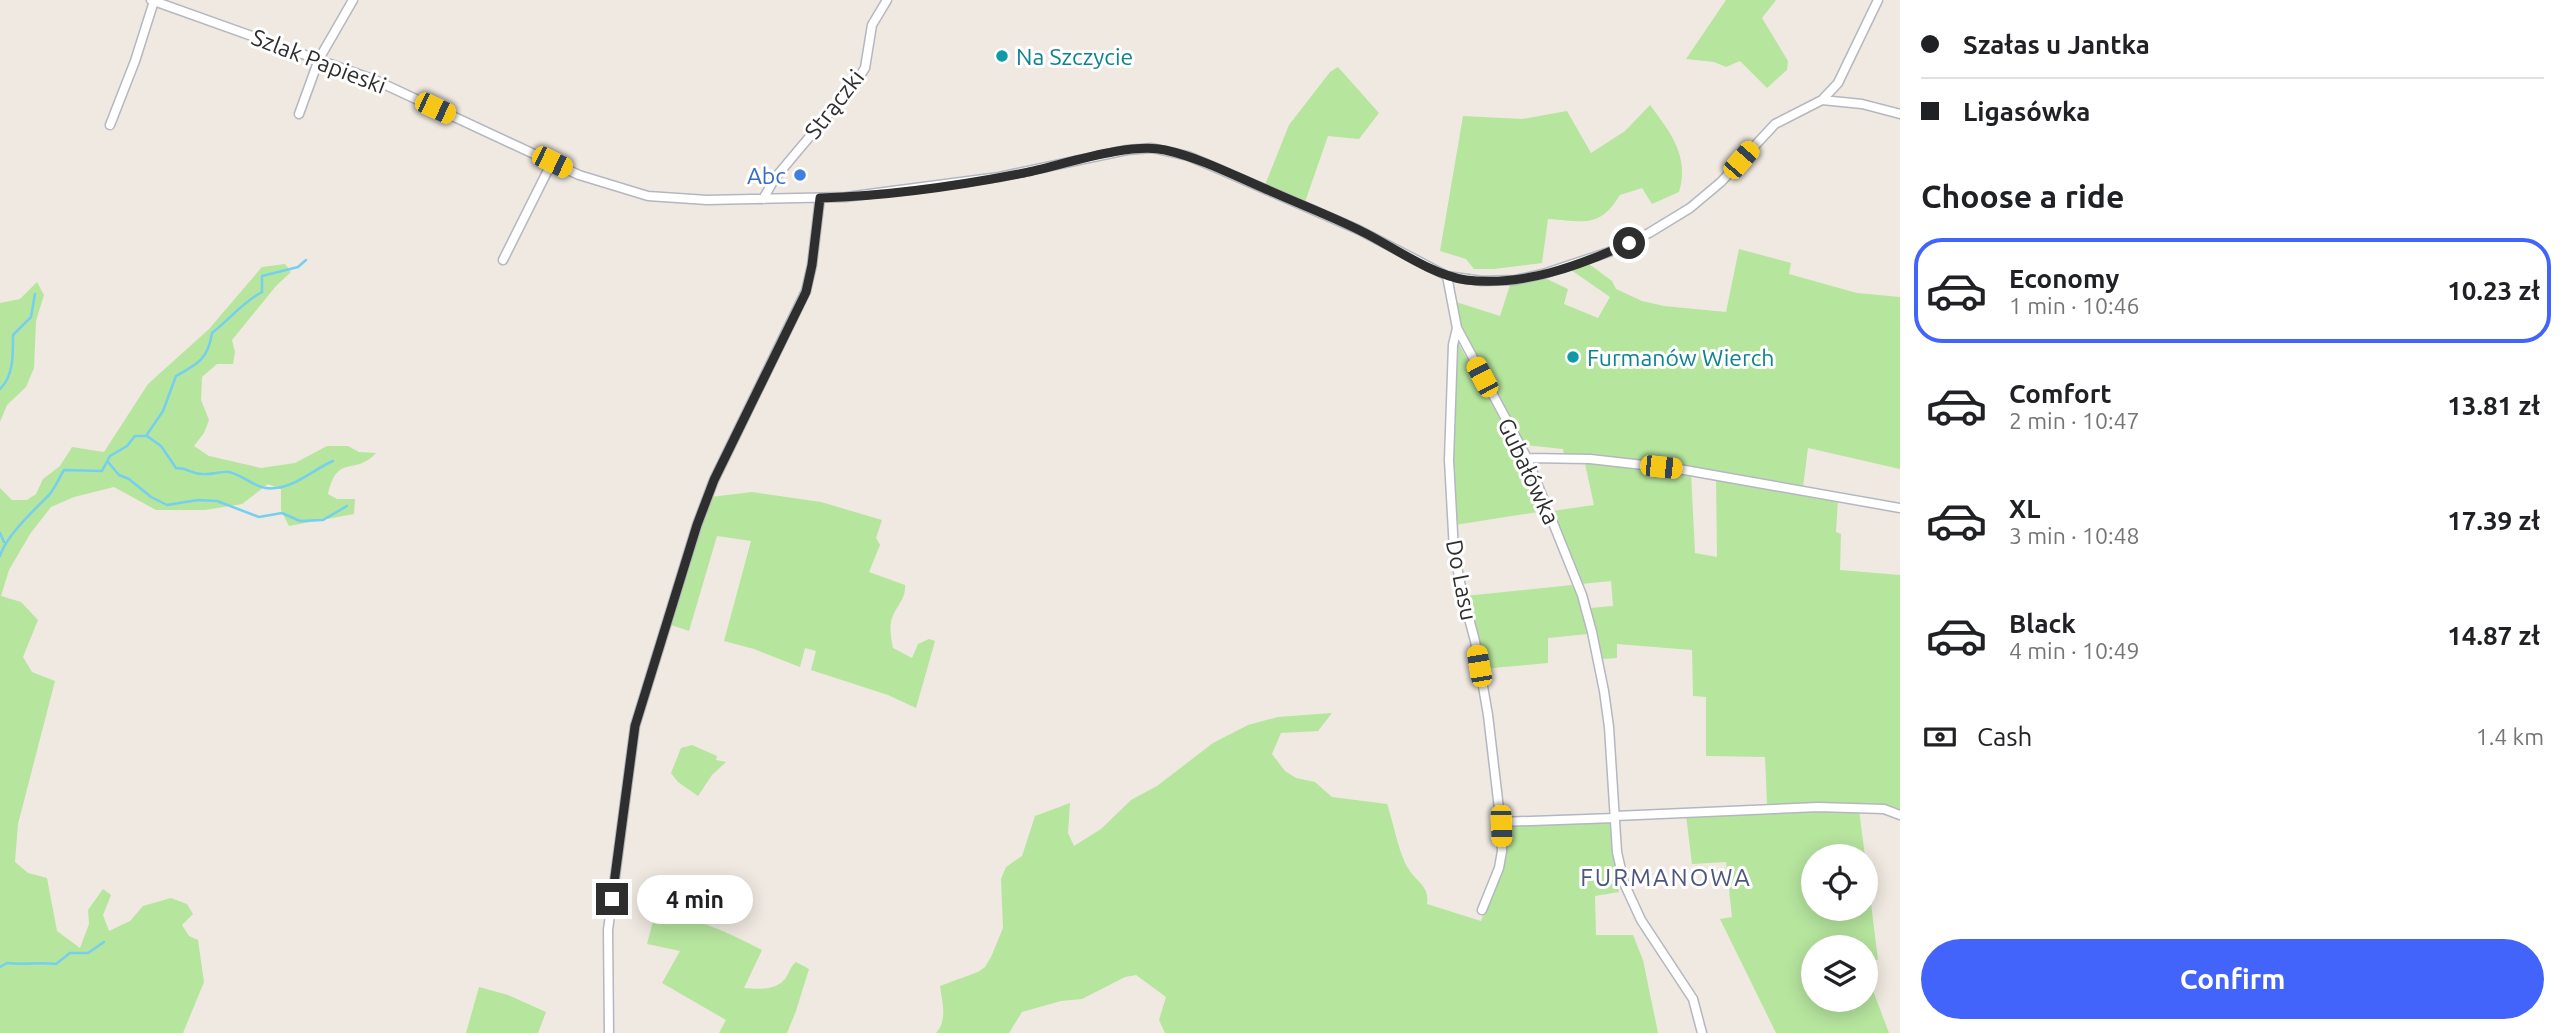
<!DOCTYPE html>
<html lang="en">
<head>
<meta charset="utf-8">
<style>
  body { margin:0; font-family:Ubuntu,sans-serif; background:#f6f6f6; color:#202124; height:100vh; display:flex; flex-direction:column; font-size:26px; white-space:nowrap }
  * { box-sizing:border-box; margin:0 }
  p { font-size:23px; color:#757577 }
  .icon { flex:none; width:38px; height:38px; fill:none; stroke:currentColor; stroke-width:2; stroke-linecap:round; stroke-linejoin:round }
  .map { position:relative; flex:1; overflow:hidden }
  .side { display:flex; flex-direction:column; background:#fff; width:665px }
  .side>* { flex:none }
  .banner { display:grid; align-content:center; height:154px; padding:0 21px; background:#fff }
  .tools { position:absolute; left:1801px; top:844px; display:grid; gap:14px }
  .tools a { display:grid; place-items:center; width:77px; height:77px; border-radius:50%; background:#fff; box-shadow:0 4px 18px #0003; font-size:35px }
  .end { position:absolute; width:32px; height:32px; margin:-16px; border:9px solid #2e2e2e; background:#fff; box-shadow:0 0 0 4px #fff }
  .from { border-radius:50% }
  .bubble { position:absolute; height:49px; border-radius:24px; background:#fff; box-shadow:0 4px 18px #0003; font-size:23px; font-weight:700; line-height:49px; text-align:center }
  .car { position:absolute; width:21px; height:42px; margin:-21px -10px; border-radius:9px; box-shadow:0 0 5px 2px #0007; background:linear-gradient(#f5c518 24%,#345 0 40%,#f5c518 0 76%,#345 0 86%,#f5c518 0) }
  .banner b { display:flex; align-items:center; gap:24px; height:66px; font-size:26px }
  .banner b+b { border-top:2px solid #e0e0e0 }
  .banner i { width:18px; height:18px; background:#202124 }
  ul { padding:0; list-style:none }
  li { display:flex; align-items:center; gap:21px; height:105px; margin:0 14px 10px; padding:0 7px; border:4px solid transparent; border-radius:28px }
  li div { flex:1 }
  li b { display:block; font-size:26px }
  li em { font-style:normal; font-weight:700 }
  li.current { border-color:#4264fb }
  li>.icon { width:63px; height:63px; stroke-width:1.5 }
  h2 { padding:0 21px; font-size:32px; line-height:84px }
  .pay { display:flex; align-items:center; gap:18px; height:77px; padding:0 21px; font-size:26px }
  .pay p { margin-inline-start:auto }
  .primary-button { display:flex; gap:14px; margin-top:auto; padding:14px 21px }
  .primary-button a { flex:1; height:80px; border-radius:42px; background:#4264fb; color:#fff; font-size:28px; font-weight:700; line-height:80px; text-align:center }
  main { display:flex; flex:1; min-height:0 }
  .map>svg:first-child { display:block }
</style>
</head>
<body>
<main>
<div class="map">
<svg width="1900" height="1033" viewBox="0 0 1900 1033">
  <rect width="100%" height="100%" fill="#efe9e1"/>
  <path fill="#b6e59e" d="M1726 0H1776L1762 18 1788 61 1787 70 1767 88 1740 61 1726 67 1714 62 1686 59Z
    M1338 67 1379 113 1359 139 1328 136 1305 202 1265 185 1289 125 1330 72Z
    M1650 105C1670 132 1690 156 1679 192L1652 204 1642 188 1620 195C1599 229 1584 221 1548 219L1542 263 1494 269H1474L1466 259 1440 251 1463 116 1522 119 1567 111 1591 153 1625 131Z
    M1739 249 1791 263 1789 274 1857 293 1900 297V469L1808 448 1803 487 1690 467 1564 455 1563 449 1525 445C1499 401 1464 353 1456 302L1500 316 1510 285 1545 278 1568 289 1564 304 1598 318 1610 297 1571 270 1589 264 1612 281 1616 289 1642 301 1664 306 1726 312Z
    M285 264 291 272 276 286 232 340 235 352 233 364H217L202 377 201 400 209 420 204 433 194 446 209 456 261 468 295 463 327 446H348L359 452 376 453C354 477 338 452 328 494L337 499H355L354 514 289 526 281 510V489L268 484 242 504 205 510H156L114 487 74 497 51 507 30 534 9 570 1 596 21 602 38 620 23 657 32 672 55 681 18 824 15 862 28 873 47 878 57 931 80 948 89 924 88 910 103 889 111 895 103 915 109 931 130 921 143 906 171 898 187 904 193 914 182 925 189 936 198 940 204 982 183 1033H0V488L12 500H27L36 494 43 479 60 466 72 447 104 452 148 384 209 329 262 267Z
    M37 282 44 295 36 321 34 368 26 387 7 405 0 422V303L20 299Z
    M1457 341 1522 457 1544 511 1455 525 1451 484Z
    M1584 459 1691 473 1695 553 1717 557 1716 477 1838 499 1836 532 1841 534 1840 570 1900 575V811L1866 805 1767 804 1765 757 1706 756V697L1693 696 1692 650 1617 644V658L1602 659 1590 608 1613 606 1611 581 1581 584 1553 511 1594 505Z
    M752 492 821 502 882 520 876 538 880 545 869 572 905 585C906 599 897 605 892 618 889 627 891 638 893 648L912 658 918 644 929 639 935 641 916 708 888 695 811 670 816 651 805 648 800 667 754 649 724 641 751 541 717 536 689 631 671 625 698 532 711 497Z
    M1572 585 1578 597 1588 634 1548 638V663L1482 669 1465 596Z
    M1332 713 1318 731 1281 733 1272 754 1285 771 1296 778 1315 782 1332 797 1387 804C1393 821 1399 854 1408 868 1416 882 1430 886 1427 904L1481 921 1500 869 1502 817 1611 813 1619 892 1595 896 1596 935H1633L1643 960 1658 1033H1165L1159 1020 1166 997 1136 975 1125 977 1082 999 1061 1001 1022 1012 1009 1033H936C948 1020 942 1002 940 986L978 972 985 967 991 957 1003 928 1001 879 1006 867 1022 856 1035 816 1070 803 1068 833 1074 846 1101 829 1131 800 1157 786 1213 743 1248 725 1278 717Z
    M692 745 717 756 716 760 726 762 712 775 698 796 678 782 671 773 681 748Z
    M1776 810H1859L1865 856H1813V908H1866V863L1878 960H1866V947H1813V999H1866V972L1889 1033H1776L1720 919 1732 917 1726 862 1692 864 1686 815Z
    M656 910C696 919 726 931 762 950L744 988C756 989 773 991 783 981 789 976 789 967 796 962L809 969 796 1011 787 1033H719L726 1020 662 983 680 951 647 944Z
    M479 987 508 995 546 1012 538 1033H466Z"/>
  <g fill="none" stroke-linecap="round" stroke-linejoin="round">
    <path stroke="#75cff0" stroke-width="2.5" d="M0 389C14 376 13 353 13 335L31 317 35 294
      M147 436 161 446 176 468C189 468 192 474 202 474 211 475 221 471 229 472 246 476 257 491 275 488 297 486 314 469 333 461
      M108 462 119 475 129 479 151 497 167 505 198 500 217 501 259 517 282 513 300 521 323 520 347 506
      M0 533 4 542
      M0 556C6 536 34 510 49 495 55 488 59 478 64 470L102 471 110 456 127 446 135 436H146L163 411 176 376C198 364 208 359 212 333 229 320 243 302 262 292V276L298 267 306 260
      M0 967 7 963C24 965 39 962 56 964L70 953H88L104 942"/>
    <defs>
      <path id="street" d="M151 0 375 80 579 175 648 196 707 200 846 197 999 177 1127 150 1152 148 1188 156 1221 170 1359 230 1447 276 1482 281 1515 280 1543 274 1609 252 1649 233 1690 208 1721 182 1775 124 1822 100 1862 104 1900 114
        M1822 100 1838 83 1878 0
        M299 114 319 59 353 0
        M110 125 135 61 154 1
        M763 199 775 178 858 79 865 68 872 25 887 0
        M503 260 552 162
        M1447 276 1457 328 1527 458 1582 595 1592 632 1604 691 1609 727 1617 852 1624 883 1641 920 1693 999 1702 1033
        M1457 328 1453 345 1449 460 1454 551 1462 592 1475 641 1488 715 1501 826 1502 851 1499 868 1482 910
        M1527 458 1590 459 1679 469 1900 508
        M1615 816 1818 807 1884 809 1900 815
        M1500 822 1615 818
        M609 1033 608 930 635 726 697 525 714 480 806 291 812 265 820 198"/>
    </defs>
    <use href="#street" stroke="#b4b7c1" stroke-width="11"/>
    <use href="#street" stroke="#fff" stroke-width="8"/>
  </g>
  <g fill="none" stroke-linecap="round" stroke-linejoin="round">
    <path stroke="#2e2e2e" stroke-width="9" d="M612 899 635 726 697 525 714 480 806 292 812 265 820 198C888 196 958 186 1024 173 1063 165 1128 142 1165 150 1201 158 1235 176 1268 190 1299 204 1331 216 1361 231 1392 246 1431 275 1466 280 1522 287 1579 266 1629 243"/>
  </g>
  <g fill="#0f9aa8" stroke="#fff" stroke-width="2.5">
    <circle cx="1002" cy="56" r="7"/>
    <circle cx="1573" cy="357" r="7"/>
  </g>
  <circle fill="#3f7fe0" stroke="#fff" stroke-width="2.5" cx="800" cy="175" r="7"/>
  <g text-anchor="middle" dominant-baseline="central" stroke-width="6" stroke-linejoin="round" paint-order="stroke">
    <g font-size="23" fill="#0d838f" stroke="#fff" text-anchor="start">
      <text x="1016" y="56">Na Szczycie</text>
      <text x="1587" y="357">Furmanów Wierch</text>
    </g>
    <g font-size="23" fill="#2e2e2e" stroke="#fff">
      <text transform="translate(319 61) rotate(21)">Szlak Papieski</text>
      <text transform="translate(834 104) rotate(-52)">Strączki</text>
      <text transform="translate(1529 471) rotate(65)">Gubałówka</text>
      <text transform="translate(1462 580) rotate(79)">Do Lasu</text>
    </g>
    <g font-size="23" fill="#366cbe" stroke="#fff" text-anchor="end">
      <text x="786" y="175">Abc</text>
    </g>
    <g font-size="24" letter-spacing="2" fill="#4d5680" stroke="#fff">
      <text x="1666" y="877">FURMANOWA</text>
    </g>
  </g>
</svg>
<div class="tools">
<a><svg class="icon" aria-label="locate" viewBox="0 0 24 24"><circle cx="12" cy="12" r="6"/><path d="M12 2v4M12 18v4M2 12h4M18 12h4"/></svg></a>
<a><svg class="icon" aria-label="layers" viewBox="0 0 24 24"><path d="M12 4l9 5-9 5-9-5zM3 14l9 5 9-5"/></svg></a>
</div>
<i class="end from" style="left:1629px;top:243px"></i>
<i class="end" style="left:612px;top:899px"></i>
<div class="bubble" style="left:637px;top:875px;width:116px">4 min</div>
<i class="car" style="left:435px;top:108px;rotate:115deg"></i>
<i class="car" style="left:1741px;top:160px;rotate:41deg"></i>
<i class="car" style="left:552px;top:162px;rotate:116deg"></i>
<i class="car" style="left:1482px;top:377px;rotate:332deg"></i>
<i class="car" style="left:1661px;top:467px;rotate:96deg"></i>
<i class="car" style="left:1479px;top:666px;rotate:350deg"></i>
<i class="car" style="left:1501px;top:826px;rotate:178deg"></i>
</div>
<section class="side">
<div class="banner">
<b><i class="from"></i>Szałas u Jantka</b>
<b><i></i>Ligasówka</b>
</div>
<h2>Choose a ride</h2>
<ul>
<li class="current"><svg class="icon" aria-label="car" viewBox="0 0 24 24"><path d="M5 17H2v-5l4-1 3-4h7l3 4 3 1v5h-3M9 17h6M6 11h13"/><circle cx="7" cy="17" r="2"/><circle cx="17" cy="17" r="2"/></svg><div><b>Economy</b><p>1 min · 10:46</p></div><em>10.23 zł</em></li>
<li><svg class="icon" aria-label="car" viewBox="0 0 24 24"><path d="M5 17H2v-5l4-1 3-4h7l3 4 3 1v5h-3M9 17h6M6 11h13"/><circle cx="7" cy="17" r="2"/><circle cx="17" cy="17" r="2"/></svg><div><b>Comfort</b><p>2 min · 10:47</p></div><em>13.81 zł</em></li>
<li><svg class="icon" aria-label="car" viewBox="0 0 24 24"><path d="M5 17H2v-5l4-1 3-4h7l3 4 3 1v5h-3M9 17h6M6 11h13"/><circle cx="7" cy="17" r="2"/><circle cx="17" cy="17" r="2"/></svg><div><b>XL</b><p>3 min · 10:48</p></div><em>17.39 zł</em></li>
<li><svg class="icon" aria-label="car" viewBox="0 0 24 24"><path d="M5 17H2v-5l4-1 3-4h7l3 4 3 1v5h-3M9 17h6M6 11h13"/><circle cx="7" cy="17" r="2"/><circle cx="17" cy="17" r="2"/></svg><div><b>Black</b><p>4 min · 10:49</p></div><em>14.87 zł</em></li>
</ul>
<div class="pay"><svg class="icon" aria-label="cash" viewBox="0 0 24 24"><path d="M3 7h18v10H3z"/><circle cx="12" cy="12" r="2"/></svg>Cash<p>1.4 km</p></div>
<div class="primary-button"><a>Confirm</a></div>
</section>
</main>
</body>
</html>
